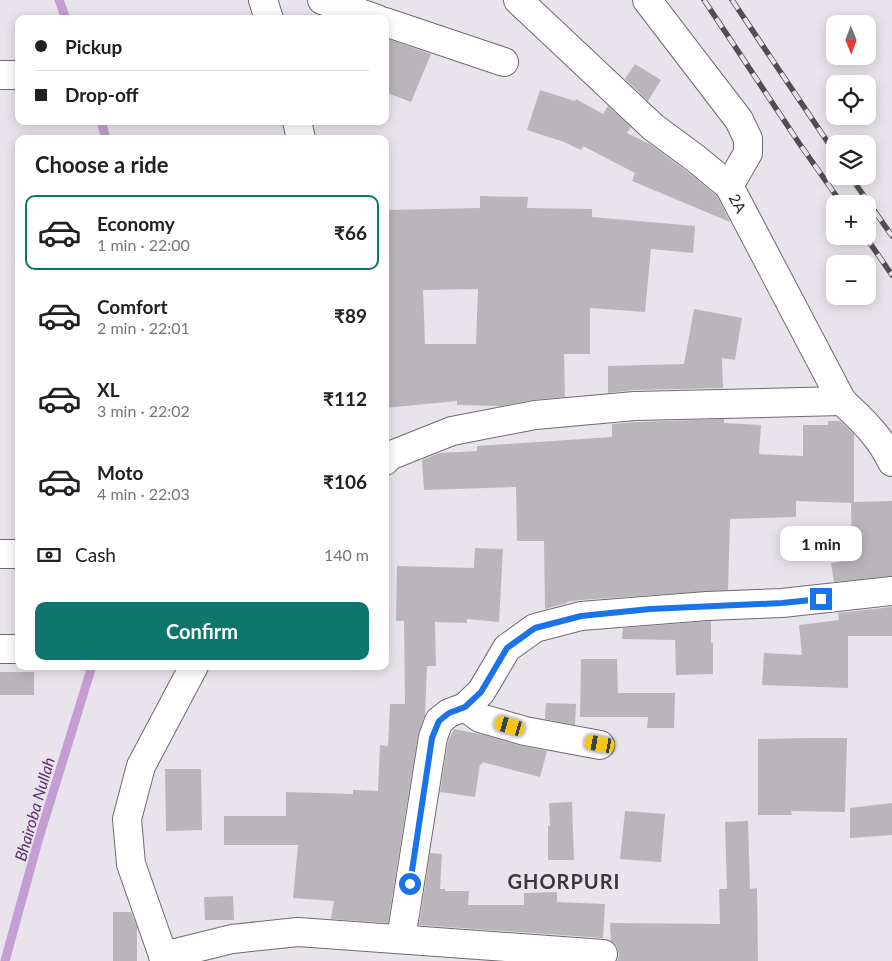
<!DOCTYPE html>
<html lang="en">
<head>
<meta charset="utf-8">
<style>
  body { margin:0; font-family:Lato,sans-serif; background:#f2f2f2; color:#202124; height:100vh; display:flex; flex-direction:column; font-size:19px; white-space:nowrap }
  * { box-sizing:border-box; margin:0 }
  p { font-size:16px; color:#757577 }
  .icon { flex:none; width:28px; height:28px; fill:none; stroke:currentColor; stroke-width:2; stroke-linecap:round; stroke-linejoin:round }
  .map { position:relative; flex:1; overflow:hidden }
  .drawer { position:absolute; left:15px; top:135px; width:374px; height:535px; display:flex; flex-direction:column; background:#fff; border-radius:10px; box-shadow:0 2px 12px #0003 }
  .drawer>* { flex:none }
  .banner { position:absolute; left:15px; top:15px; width:374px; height:110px; border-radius:10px; box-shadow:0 2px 12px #0003; display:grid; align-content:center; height:110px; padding:0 20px; background:#fff }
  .needle { width:32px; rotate:179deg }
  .controls { position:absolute; left:826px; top:15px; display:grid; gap:10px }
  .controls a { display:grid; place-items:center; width:50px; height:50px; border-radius:10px; background:#fff; box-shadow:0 2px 12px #0003; font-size:25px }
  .end { position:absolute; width:22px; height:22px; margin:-11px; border:6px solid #1a73e8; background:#fff; box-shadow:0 0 0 2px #fff }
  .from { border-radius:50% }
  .bubble { position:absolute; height:35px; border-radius:10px; background:#fff; box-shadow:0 2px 12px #0003; font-size:16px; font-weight:700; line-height:35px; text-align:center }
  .car { position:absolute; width:15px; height:30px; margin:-15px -8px; border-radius:6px; box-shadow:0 0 4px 1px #0007; background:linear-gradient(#f5c518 24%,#345 0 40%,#f5c518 0 76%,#345 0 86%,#f5c518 0) }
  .banner b { display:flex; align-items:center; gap:18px; height:48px; font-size:19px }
  .banner b+b { border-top:1px solid #e0e0e0 }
  .banner i { width:12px; height:12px; background:#202124 }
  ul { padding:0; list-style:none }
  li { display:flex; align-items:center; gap:15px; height:75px; margin:0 10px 8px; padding:0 10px; border:2px solid transparent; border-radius:10px }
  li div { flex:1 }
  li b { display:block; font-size:19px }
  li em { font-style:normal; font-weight:700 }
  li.current { border-color:#0f766e }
  li>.icon { width:45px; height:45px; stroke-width:1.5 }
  h2 { padding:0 20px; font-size:22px; line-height:60px }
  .pay { display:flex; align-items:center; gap:12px; height:55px; padding:0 20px; font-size:19px }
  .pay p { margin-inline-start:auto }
  .action { display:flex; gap:10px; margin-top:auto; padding:10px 20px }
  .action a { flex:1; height:58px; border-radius:10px; background:#0f766e; color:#fff; font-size:20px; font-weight:700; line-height:58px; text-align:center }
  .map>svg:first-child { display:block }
</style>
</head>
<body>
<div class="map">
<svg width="892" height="961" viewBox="0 0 892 961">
  <rect width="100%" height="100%" fill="#e9e4eb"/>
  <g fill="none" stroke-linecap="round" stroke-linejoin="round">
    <path stroke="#c49ed3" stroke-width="9" d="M59 0 66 19
      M101 121 106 139
      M5 961 38 841 92 666"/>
  </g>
  <path fill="#b9b5bb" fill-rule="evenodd" d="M385 38 431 54 411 102 385 92Z
    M635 64 661 80 648 101 625 79Z
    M540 90 575 101 576 99 603 114 608 106 631 127 627 133 650 144 685 170 717 196 730 222 632 181 635 173 583 146 581 150 564 142 527 130Z
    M480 196 528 197 527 208 592 209V217L695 226 693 253 651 249 645 312 590 308V354H564L565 397 532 400 501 406 457 405V401L385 408V324H389L387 210 480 208ZM478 289 476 344H425L423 290Z
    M694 309 742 318 735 360 722 358 723 388 635 390 608 393V366L684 364Z
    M724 419V423L761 425 759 454 803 456V425H828V421H840L854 434V502L892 501V576L834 582 831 563 852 560 851 503 796 501V517L730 519 728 590 580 600 567 602V603L545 609 544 541H517L516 487 424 490 422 460 440 453 477 451V446L612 437V424L636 422Z
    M475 548 503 549 499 622 467 619V623L435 622 436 666H427L425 715 418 735 388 923 331 919 334 901 293 898 298 845H224V816H286V792L353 794V790L378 791 380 745 388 746 390 704H405L404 621H396L397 566 474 568Z
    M892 607V636H848V688L762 685 764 653 802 655 799 625 839 620 838 613Z
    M711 621V643H713V674L676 675 675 640 622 639 623 628Z
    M581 659H617L618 693H675L674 728H647L648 717H580Z
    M0 672H34V695H0Z
    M546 703 576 704 575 725 545 719Z
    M454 729 484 735 522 746 547 751 540 777 482 762V765L480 764 475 797 440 792 448 741Z
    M806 738H847L845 812 791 811 792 815H758V739Z
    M165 769H201L202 830 166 831Z
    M572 802 574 860H548V826H550L549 803Z
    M892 803V835L850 838V808Z
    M625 811 665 814 661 862 620 859Z
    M748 821 750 889 757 888 758 961H617L619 955 617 947 611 941 610 923 720 924 719 889H727L725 822Z
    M430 853 442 854 440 889H445V891H469L468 905H524V893L557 892V902L605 904 603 938 419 925Z
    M233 896 234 920H205L204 897Z
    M113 912H131L137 927V961H113Z"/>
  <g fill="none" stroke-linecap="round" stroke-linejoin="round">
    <defs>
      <g id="minor">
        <path d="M263 0 269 19"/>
        <path d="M322 0 377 19"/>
        <path id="s1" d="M518 0 653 127 695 158 729 186 842 401C863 421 879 435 892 462"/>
        <path d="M647 0 739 120 748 139V153L729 186"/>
        <path d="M385 22 504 62"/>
        <path d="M0 75H19"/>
        <path d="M297 121 301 139"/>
        <path d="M385 461 389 456 452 431 535 415 635 406 842 401"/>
        <path d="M0 554H19"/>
        <path d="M0 649H19"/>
        <path d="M465 707 480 718 525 731 600 745"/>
        <path d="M401 939 433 737 439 721 449 713 465 707 481 692 507 648 535 628 581 616 707 606 782 603 892 591"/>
        <path d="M163 956 232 939 298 932 603 954"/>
        <path d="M165 961 131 864 127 819 141 766 194 666"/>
      </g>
    </defs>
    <use href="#minor" stroke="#6e6a6f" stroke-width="30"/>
    <use href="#minor" stroke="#fff" stroke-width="28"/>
    <defs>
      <path id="rail" d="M704 0 799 143 842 204
        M732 0 835 153
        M850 176 892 236
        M865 236 892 275"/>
    </defs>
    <use href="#rail" stroke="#504e51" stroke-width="5.5"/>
    <use href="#rail" stroke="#e9e4eb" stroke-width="4" stroke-dasharray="11" stroke-linecap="butt"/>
  </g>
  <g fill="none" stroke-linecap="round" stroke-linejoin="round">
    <path stroke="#1a73e8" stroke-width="6" d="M410 884 432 738 439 721 449 713 465 707 481 692 507 648 535 628 581 616 650 609 782 603 821 599"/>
  </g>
  <g text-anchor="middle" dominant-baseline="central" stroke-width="4" stroke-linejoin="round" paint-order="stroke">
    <g font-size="15" fill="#1e1d1f" stroke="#e9e4eb">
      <text stroke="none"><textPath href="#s1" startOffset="301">2A</textPath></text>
    </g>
    <g font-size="16" font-style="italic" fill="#5d2d6d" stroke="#e9e4eb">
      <text transform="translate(34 809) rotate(-74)">Bhairoba Nullah</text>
    </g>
    <g font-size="20" font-weight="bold" letter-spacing="1" fill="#3b373c" stroke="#e9e4eb">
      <text x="564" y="881">GHORPURI</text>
    </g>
  </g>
</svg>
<div class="controls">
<a><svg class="needle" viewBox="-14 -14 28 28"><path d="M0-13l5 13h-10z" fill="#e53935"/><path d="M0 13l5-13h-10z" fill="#757577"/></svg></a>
<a><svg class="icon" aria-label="locate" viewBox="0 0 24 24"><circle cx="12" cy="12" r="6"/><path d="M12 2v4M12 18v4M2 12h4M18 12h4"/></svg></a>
<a><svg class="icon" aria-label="layers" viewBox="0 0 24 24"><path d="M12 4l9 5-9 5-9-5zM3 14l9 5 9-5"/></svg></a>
<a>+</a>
<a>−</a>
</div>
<i class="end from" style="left:410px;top:884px"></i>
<i class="end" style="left:821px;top:599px"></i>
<div class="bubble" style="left:780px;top:526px;width:82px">1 min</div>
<i class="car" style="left:510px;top:726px;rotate:286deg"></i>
<i class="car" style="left:600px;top:744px;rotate:280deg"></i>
<div class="banner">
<b><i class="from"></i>Pickup</b>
<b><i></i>Drop-off</b>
</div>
<section class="drawer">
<h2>Choose a ride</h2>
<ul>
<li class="current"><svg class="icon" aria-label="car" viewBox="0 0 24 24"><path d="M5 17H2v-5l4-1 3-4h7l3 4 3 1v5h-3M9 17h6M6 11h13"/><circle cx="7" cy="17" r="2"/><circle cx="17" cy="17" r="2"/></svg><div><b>Economy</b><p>1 min · 22:00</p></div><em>₹66</em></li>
<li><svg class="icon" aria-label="car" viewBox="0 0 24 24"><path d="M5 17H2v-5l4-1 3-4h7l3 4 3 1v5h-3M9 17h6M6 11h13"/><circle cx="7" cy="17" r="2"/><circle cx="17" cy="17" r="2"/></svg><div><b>Comfort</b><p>2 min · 22:01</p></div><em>₹89</em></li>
<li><svg class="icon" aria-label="car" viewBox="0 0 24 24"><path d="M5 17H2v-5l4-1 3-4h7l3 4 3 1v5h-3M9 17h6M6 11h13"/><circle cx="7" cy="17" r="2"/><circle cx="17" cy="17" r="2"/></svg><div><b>XL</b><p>3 min · 22:02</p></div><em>₹112</em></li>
<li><svg class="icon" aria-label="car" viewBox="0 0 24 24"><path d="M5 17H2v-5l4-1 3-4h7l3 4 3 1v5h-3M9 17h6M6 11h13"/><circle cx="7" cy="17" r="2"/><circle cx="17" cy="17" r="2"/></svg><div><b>Moto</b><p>4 min · 22:03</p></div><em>₹106</em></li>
</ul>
<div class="pay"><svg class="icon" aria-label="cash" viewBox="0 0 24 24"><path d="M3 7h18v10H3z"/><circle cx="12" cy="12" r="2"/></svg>Cash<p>140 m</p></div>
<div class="action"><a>Confirm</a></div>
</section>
</div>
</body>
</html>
